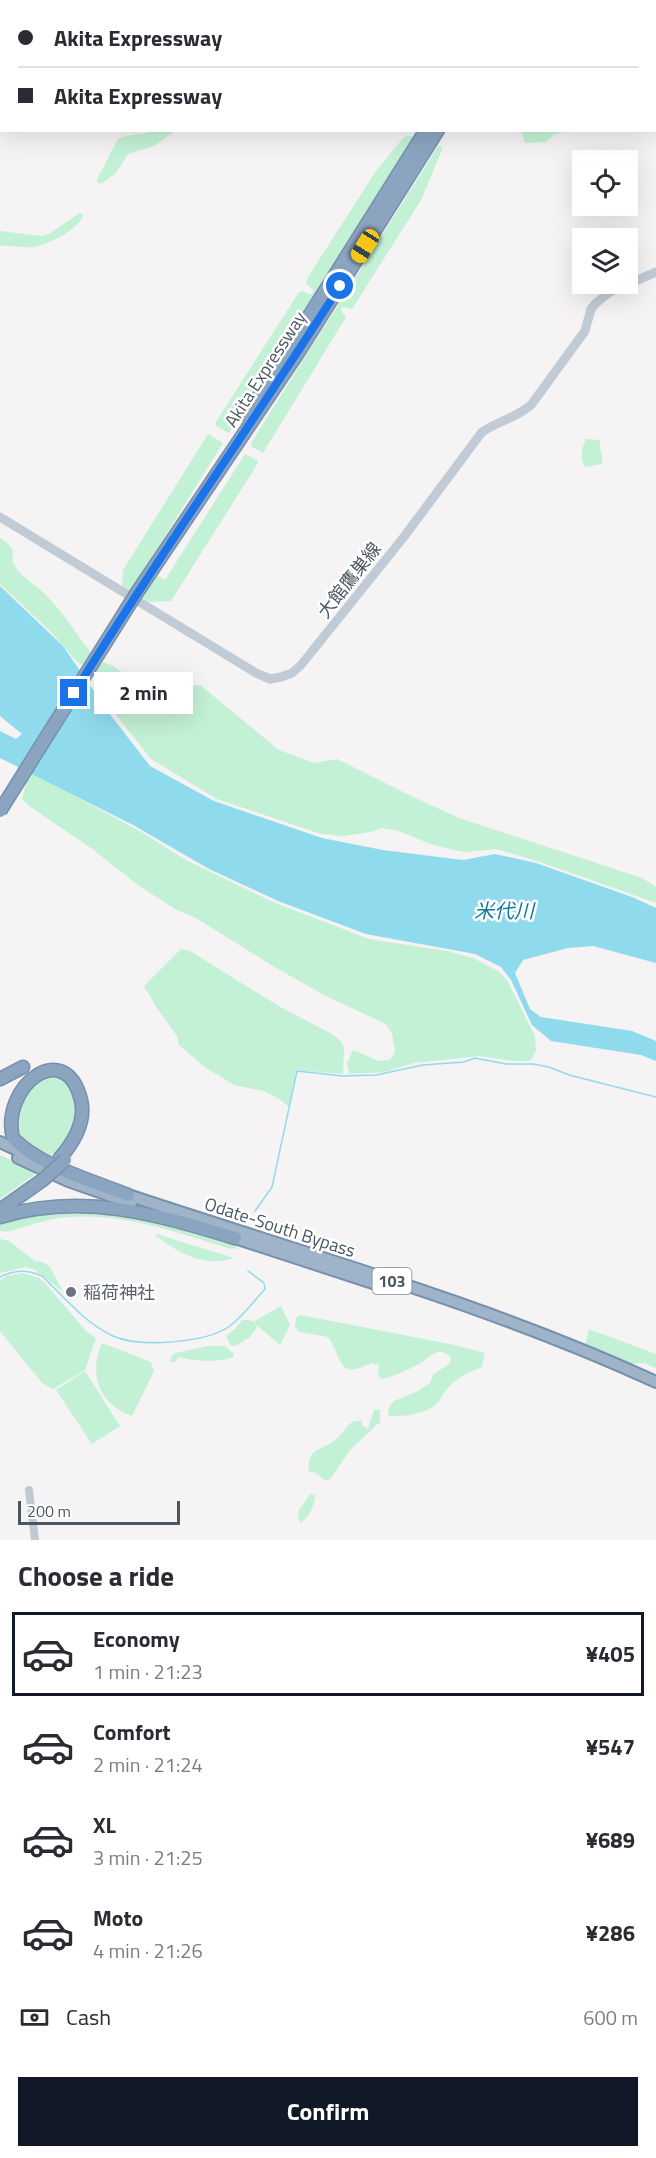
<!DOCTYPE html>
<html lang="en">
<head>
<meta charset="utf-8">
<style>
  body { margin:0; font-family:"Titillium Web","Noto Sans JP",sans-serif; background:#f2f2f3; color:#2b2b33; height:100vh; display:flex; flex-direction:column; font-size:22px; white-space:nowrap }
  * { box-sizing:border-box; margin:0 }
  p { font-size:20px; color:#7c7c81 }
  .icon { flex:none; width:33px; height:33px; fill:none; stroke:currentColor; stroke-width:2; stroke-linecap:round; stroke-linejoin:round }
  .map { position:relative; height:1540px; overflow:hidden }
  .sheet { display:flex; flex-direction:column; background:#fff; flex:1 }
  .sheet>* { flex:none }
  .guide { position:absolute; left:0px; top:0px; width:657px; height:132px; box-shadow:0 6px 24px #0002; display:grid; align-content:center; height:132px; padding:0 18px; background:#fff }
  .buttons { position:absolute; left:572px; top:150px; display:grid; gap:12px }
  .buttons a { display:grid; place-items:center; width:66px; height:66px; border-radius:0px; background:#fff; box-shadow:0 6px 24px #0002; font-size:30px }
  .scale { position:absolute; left:18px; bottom:15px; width:162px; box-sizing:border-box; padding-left:6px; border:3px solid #4a5661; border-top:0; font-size:16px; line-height:21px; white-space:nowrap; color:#4a5661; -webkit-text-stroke:4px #fff; paint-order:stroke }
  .end { position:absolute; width:27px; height:27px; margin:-14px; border:8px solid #1a73e8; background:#fff; box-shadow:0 0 0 3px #fff }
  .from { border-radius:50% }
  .bubble { position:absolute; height:42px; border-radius:0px; background:#fff; box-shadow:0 6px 24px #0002; font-size:20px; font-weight:700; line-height:42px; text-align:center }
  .car { position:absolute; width:18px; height:36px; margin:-18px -9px; border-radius:8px; box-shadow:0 0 4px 2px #0007; background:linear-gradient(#f5c518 24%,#345 0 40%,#f5c518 0 76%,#345 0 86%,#f5c518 0) }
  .guide b { display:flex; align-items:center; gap:21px; height:57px; font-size:22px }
  .guide b+b { border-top:2px solid #e1e1e2 }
  .guide i { width:15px; height:15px; background:#2b2b33 }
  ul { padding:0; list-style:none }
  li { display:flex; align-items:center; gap:18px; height:84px; margin:0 12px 9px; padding:0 6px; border:3px solid transparent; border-radius:0px }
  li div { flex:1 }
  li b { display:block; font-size:22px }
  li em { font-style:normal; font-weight:700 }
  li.on { border-color:#111827 }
  li>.icon { width:54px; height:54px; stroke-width:1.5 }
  h2 { padding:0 18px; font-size:27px; line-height:72px }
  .pay { display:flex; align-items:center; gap:15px; height:66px; padding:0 18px; font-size:22px }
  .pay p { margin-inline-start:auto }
  .action { display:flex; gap:12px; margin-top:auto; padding:12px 18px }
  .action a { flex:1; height:69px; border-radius:0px; background:#111827; color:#fff; font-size:24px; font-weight:700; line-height:69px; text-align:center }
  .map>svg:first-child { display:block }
</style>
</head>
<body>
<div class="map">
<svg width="656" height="1540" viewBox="0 0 656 1540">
  <rect width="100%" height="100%" fill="#f5f3f3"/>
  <path fill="#c3f1d5" d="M8 0H200L201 1H6Z
    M154 131H175L154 146 128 154 116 173 101 184 97 182V179L118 139C131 133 142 135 154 131Z
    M563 131 564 132 553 135 546 142 526 143 524 141 522 131Z
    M409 136 413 137 414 141 229 433 216 426V422L299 292 303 291 310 295 313 292V289L306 284 308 277 376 171 404 137Z
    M440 146 442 147V150L421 200 352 309 342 307 341 311 346 317 263 453 252 447 251 443 437 148Z
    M80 213 83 215C80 229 46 246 33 247 22 248 11 245 0 246V231L41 236 49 234Z
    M208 434 223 443 131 591 122 586 123 570Z
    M586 439 600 440C598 449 604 455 602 464L585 467C580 457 581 450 586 439Z
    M245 454 258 461V463L171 601 149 602 142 598 156 575 165 580Z
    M0 538C23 553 6 554 16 568 24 579 39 587 48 597 64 614 77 634 91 653L83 665 78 663 52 633 0 584Z
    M102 662 111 665 167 701 174 702 193 685H200L279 750 314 763 337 759 413 797 459 818 642 878 656 887V903L540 862 496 849 465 852 454 850 430 844 399 831 382 828 371 832 343 836 321 834 217 799 151 759 117 716 95 681 97 668Z
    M33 773 143 833 186 860 273 902 369 939 447 951 473 958 498 971 507 980 535 1036 536 1051 530 1061H514L479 1056 414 1063 384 1072 349 1074 347 1063 353 1050 379 1061 389 1060 393 1056 395 1050 392 1034 386 1024 326 996 276 968 196 918 175 909 138 885 91 848 29 806 22 799 27 780Z
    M181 949 190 951 282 1008 332 1034 341 1041 344 1048 343 1074 296 1070 289 1107 279 1099 264 1091 234 1085 206 1068 179 1045 177 1036 157 1008 144 986Z
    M32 1075C39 1076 49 1075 56 1077 81 1084 80 1116 72 1135 69 1143 60 1151 54 1158 13 1149 0 1097 32 1075Z
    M0 1155 37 1173 0 1199Z
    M77 1209 146 1218 236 1244 237 1249 227 1248C172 1231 118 1211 60 1218 42 1220 24 1228 6 1232L0 1231V1222L17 1216Z
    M156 1234 234 1258C204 1268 179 1253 156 1236Z
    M0 1239 9 1241 35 1261 43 1262 50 1267 63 1292 34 1269 26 1267 0 1273Z
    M23 1273 39 1278 45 1283 86 1331 96 1338 85 1370 53 1389 42 1383 0 1331V1280L7 1276Z
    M281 1306 290 1325 280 1345 253 1322 257 1327 250 1337 235 1346 230 1345 226 1336 234 1330 242 1320H251L253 1322Z
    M300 1315 450 1344 485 1353 482 1367C473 1371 464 1374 456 1380 448 1386 444 1394 438 1402 429 1414 402 1417 388 1416L389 1407 394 1401 416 1392 430 1383 433 1375 450 1363 451 1357C447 1354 442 1351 437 1352 432 1353 426 1360 421 1363 414 1367 388 1379 381 1379L378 1375 379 1365 371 1363C336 1381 343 1357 328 1337L299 1332 295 1327 296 1317Z
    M589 1329 656 1354V1368L644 1363 627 1364 585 1346Z
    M102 1343 151 1362 154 1371 132 1416C99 1405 88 1373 102 1343Z
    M208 1346H225L234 1354 233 1357C220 1363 193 1361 179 1357L175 1362H170L172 1355 175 1353Z
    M85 1371 120 1426 92 1444 56 1390Z
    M374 1409 380 1410V1422L350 1450 331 1478 326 1481 316 1473 309 1471C307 1447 321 1451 335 1440 346 1433 346 1419 362 1421V1425L368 1429Z
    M310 1494 315 1495C315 1505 309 1517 301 1523L298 1519 299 1510Z"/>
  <path fill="#90daee" d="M0 586 63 646 109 713 150 766 214 801 322 838 383 850 463 860 495 854 536 863 632 897 656 908V963L593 946 568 948 523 960 515 973 530 1009 541 1017 632 1031 656 1041V1061L641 1055 551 1041 532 1025 511 980 501 967 475 954 366 934 278 901 209 869 133 825 0 758V731L16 739 22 734 0 716Z"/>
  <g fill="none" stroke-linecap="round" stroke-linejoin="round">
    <path stroke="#90daee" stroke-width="1.5" d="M255 1211 272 1187 297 1071 343 1076 376 1075 423 1065 464 1062 475 1058 506 1064H533L549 1067 569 1075 656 1097
      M0 1277C15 1270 27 1269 42 1276 64 1297 85 1323 113 1336 139 1348 206 1343 230 1326 243 1316 254 1301 265 1289L264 1283 248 1271"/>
    <defs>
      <path id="trunk" d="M0 1142 30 1156
        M18 1158 68 1181 131 1203
        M122 1193C301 1253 485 1303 656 1382
        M229 1236 376 1284"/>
      <path id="motorway" d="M507 2 508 0
        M520 2 521 0
        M247 415 426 130
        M136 594 298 353 438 130
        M0 1079 23 1067
        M60 1158C74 1142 86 1122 81 1100 65 1036 0 1087 13 1138 39 1166 93 1181 128 1195
        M0 1210 44 1179
        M0 1217C82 1192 156 1214 235 1238"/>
    </defs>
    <use href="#trunk" stroke="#7690ad" stroke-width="14"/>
    <use href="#motorway" stroke="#7690ad" stroke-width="15"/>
    <path stroke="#c1cad2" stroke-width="8" d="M29 1490 35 1540"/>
    <path stroke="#c1cbd6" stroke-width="9" d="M0 517 256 673 270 679 281 677 292 673 301 665 403 538 482 432C498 421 516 418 531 405L585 331 591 309 596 303 610 292 656 272"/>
    <use href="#trunk" stroke="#9fb4c9" stroke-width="10"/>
    <use href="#motorway" stroke="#8ba5c1" stroke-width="12"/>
    <defs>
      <path id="motorway-bridge" d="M0 811 136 594
        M44 1179 65 1160"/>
    </defs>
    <use href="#motorway-bridge" stroke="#7690ad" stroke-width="15" stroke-linecap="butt"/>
    <use href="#motorway-bridge" stroke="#8ba5c1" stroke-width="12"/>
  </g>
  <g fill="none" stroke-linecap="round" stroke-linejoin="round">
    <path stroke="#1a73e8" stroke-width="8" d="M74 693C159 555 253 423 340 286"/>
  </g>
  <circle fill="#6b7280" stroke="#fff" stroke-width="2" cx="71" cy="1292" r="6"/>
  <g text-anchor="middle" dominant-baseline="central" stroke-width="5" stroke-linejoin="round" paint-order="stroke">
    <rect fill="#fff" stroke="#808990" stroke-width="1.5" x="372.5" y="1268" width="39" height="26" rx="4.5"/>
    <g font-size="16" font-weight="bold" fill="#4a5661">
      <text x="392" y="1281">103</text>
    </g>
    <g font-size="18" fill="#4a5661" stroke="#fff">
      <text transform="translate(265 369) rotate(-57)">Akita Expressway</text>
      <text transform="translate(349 580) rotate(-52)">大館鷹巣線</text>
      <text transform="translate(280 1227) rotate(18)">Odate-South Bypass</text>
    </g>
    <g font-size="18" fill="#5b616d" stroke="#fff" text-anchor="start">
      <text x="83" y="1292">稲荷神社</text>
    </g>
    <g font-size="20" font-style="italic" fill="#0c7c9b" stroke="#fff">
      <text x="504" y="910">米代川</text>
    </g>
  </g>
</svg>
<div class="buttons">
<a><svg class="icon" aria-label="locate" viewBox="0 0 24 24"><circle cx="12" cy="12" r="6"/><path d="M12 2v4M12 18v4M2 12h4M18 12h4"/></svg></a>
<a><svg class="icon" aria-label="layers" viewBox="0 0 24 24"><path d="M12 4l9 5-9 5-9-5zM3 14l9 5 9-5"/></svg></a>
</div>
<div class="scale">200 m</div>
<i class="end from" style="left:340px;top:286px"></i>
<i class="end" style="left:74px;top:693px"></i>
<div class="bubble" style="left:94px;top:672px;width:99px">2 min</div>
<i class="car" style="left:365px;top:246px;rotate:212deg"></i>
<div class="guide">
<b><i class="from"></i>Akita Expressway</b>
<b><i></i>Akita Expressway</b>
</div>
</div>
<section class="sheet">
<h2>Choose a ride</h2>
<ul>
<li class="on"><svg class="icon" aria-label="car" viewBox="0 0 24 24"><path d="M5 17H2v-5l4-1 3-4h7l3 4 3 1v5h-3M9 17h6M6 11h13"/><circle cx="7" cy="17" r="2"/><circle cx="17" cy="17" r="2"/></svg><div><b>Economy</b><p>1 min · 21:23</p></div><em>¥405</em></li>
<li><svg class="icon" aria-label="car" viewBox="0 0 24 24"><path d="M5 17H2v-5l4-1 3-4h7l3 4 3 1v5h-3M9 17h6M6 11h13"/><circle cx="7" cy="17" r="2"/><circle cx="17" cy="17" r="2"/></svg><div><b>Comfort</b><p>2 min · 21:24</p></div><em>¥547</em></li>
<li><svg class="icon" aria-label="car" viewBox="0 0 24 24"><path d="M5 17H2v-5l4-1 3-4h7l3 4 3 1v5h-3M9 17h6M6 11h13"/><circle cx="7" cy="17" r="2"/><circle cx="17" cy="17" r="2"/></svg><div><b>XL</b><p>3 min · 21:25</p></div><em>¥689</em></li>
<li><svg class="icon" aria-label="car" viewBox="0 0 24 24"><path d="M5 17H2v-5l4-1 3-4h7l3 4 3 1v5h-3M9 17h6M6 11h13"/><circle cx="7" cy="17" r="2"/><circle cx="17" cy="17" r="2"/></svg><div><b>Moto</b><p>4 min · 21:26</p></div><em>¥286</em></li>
</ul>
<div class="pay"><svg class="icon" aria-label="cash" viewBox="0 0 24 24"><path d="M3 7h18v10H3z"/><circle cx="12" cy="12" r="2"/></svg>Cash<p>600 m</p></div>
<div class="action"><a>Confirm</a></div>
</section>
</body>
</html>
